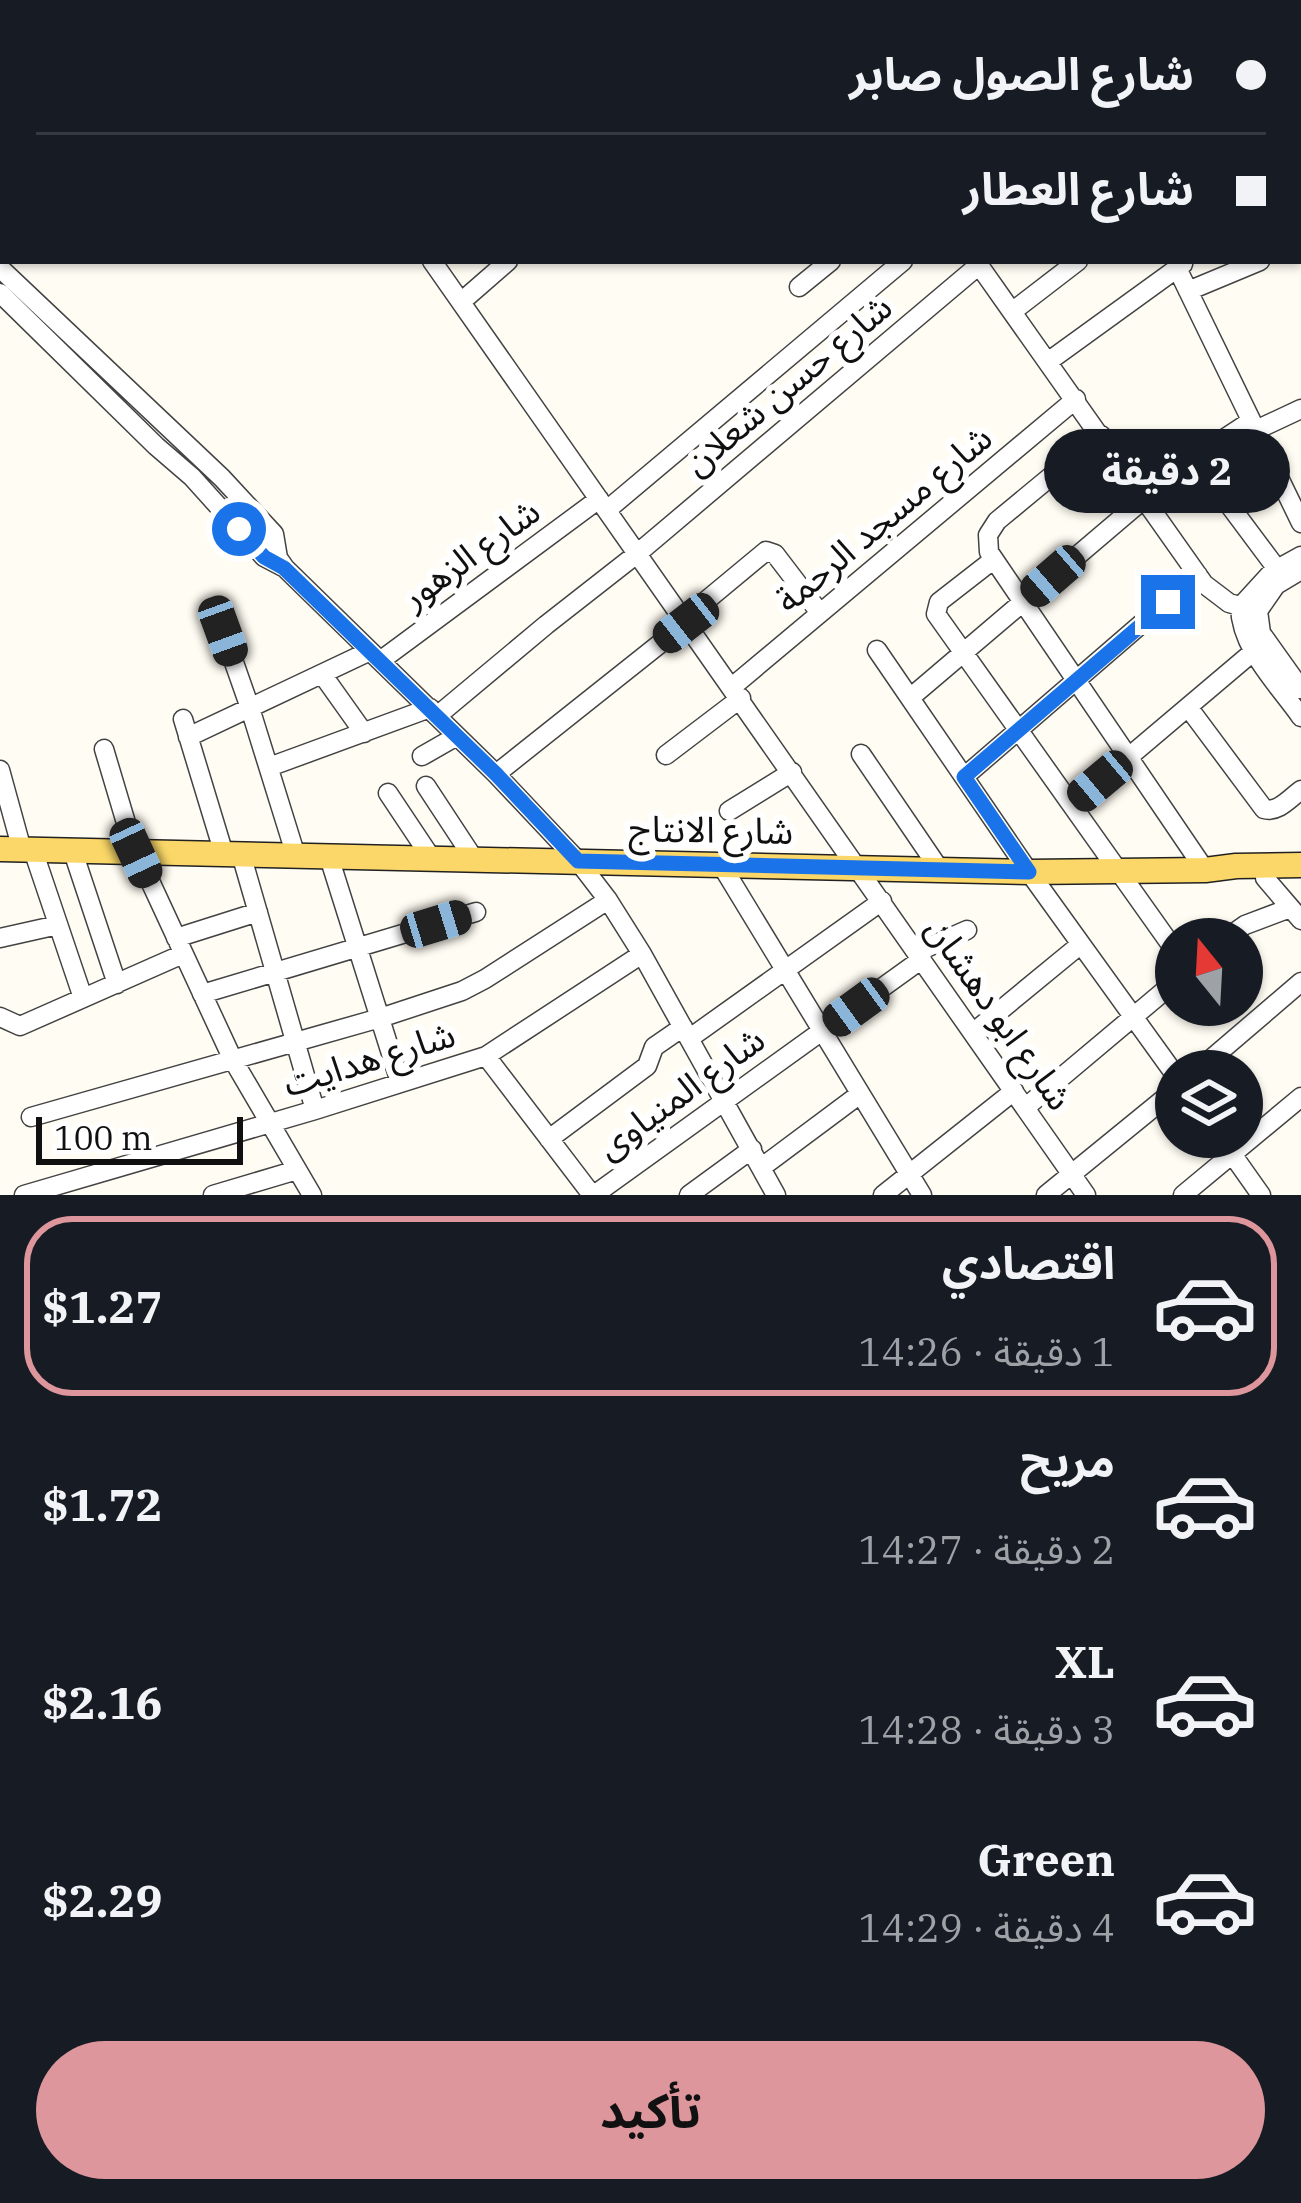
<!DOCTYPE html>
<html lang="ar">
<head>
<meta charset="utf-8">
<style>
  body { margin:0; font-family:"IBM Plex Serif","Noto Sans Arabic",serif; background:#242831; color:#f1f3f6; direction:rtl; height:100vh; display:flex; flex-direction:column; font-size:45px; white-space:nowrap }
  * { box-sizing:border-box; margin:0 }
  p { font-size:39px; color:#9ea1a6 }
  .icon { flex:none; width:66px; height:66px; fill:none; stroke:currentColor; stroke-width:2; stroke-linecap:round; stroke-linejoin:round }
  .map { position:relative; height:1195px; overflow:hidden; direction:ltr }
  .sheet { display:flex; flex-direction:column; background:#171b24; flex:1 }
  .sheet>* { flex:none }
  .guide { position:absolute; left:0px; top:0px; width:1302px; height:264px; box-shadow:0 3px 9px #0004; direction:rtl; display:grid; align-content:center; height:264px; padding:0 36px; background:#171b24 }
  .needle { width:78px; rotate:342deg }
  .fabs { position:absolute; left:1155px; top:918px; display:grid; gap:24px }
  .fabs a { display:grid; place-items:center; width:108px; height:108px; border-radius:50%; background:#171b24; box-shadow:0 3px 9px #0004; font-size:60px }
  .scale { position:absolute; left:36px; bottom:30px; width:207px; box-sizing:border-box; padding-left:12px; border:6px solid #101010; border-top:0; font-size:33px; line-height:42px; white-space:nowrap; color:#101010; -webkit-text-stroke:9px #fff; paint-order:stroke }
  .end { position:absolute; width:54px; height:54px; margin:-27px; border:15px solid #1a73e8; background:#fff; box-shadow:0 0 0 6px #fff }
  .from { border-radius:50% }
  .bubble { position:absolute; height:84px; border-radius:42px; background:#171b24; box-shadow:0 3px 9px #0004; font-size:39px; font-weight:700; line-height:84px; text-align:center; direction:rtl }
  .car { position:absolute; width:36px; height:72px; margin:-36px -18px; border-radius:15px; box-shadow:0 0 9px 3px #0007; background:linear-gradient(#222 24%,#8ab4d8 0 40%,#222 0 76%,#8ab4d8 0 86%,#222 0) }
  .guide b { display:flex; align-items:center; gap:42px; height:114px; font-size:45px }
  .guide b+b { border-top:3px solid #363941 }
  .guide i { width:30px; height:30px; background:#f1f3f6 }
  ul { padding:21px 0 0; list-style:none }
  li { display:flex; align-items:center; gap:36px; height:180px; margin:0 24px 18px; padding:0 12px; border:6px solid transparent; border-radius:48px }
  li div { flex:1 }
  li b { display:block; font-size:45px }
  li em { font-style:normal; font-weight:700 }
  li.on { border-color:#dd969b }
  li>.icon { width:108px; height:108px; stroke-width:1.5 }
  .button { display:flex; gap:24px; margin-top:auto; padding:24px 36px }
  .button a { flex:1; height:138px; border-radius:72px; background:#dd969b; color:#111; font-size:48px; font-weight:700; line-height:138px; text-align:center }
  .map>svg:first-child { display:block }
</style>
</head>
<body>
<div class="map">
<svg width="1301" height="1195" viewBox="0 0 1301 1195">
  <rect width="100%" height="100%" fill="#fffdf3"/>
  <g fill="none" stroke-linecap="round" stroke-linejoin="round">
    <path stroke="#b7dff7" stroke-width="15" d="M1228 0 1231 3
      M1299 95 1301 97"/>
    <defs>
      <path id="minor" d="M784 0 786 3
        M878 0 881 3
        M1021 0 1023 3
        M1281 0 1283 3
        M76 3 80 0
        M119 3 123 0
        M228 3 232 0
        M319 3 322 0
        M941 3 945 0
        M1299 22 1301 24
        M0 67 3 64
        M1299 180 1301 178
        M1299 245 1301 244
        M432 261 1086 1195
        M976 261 1204 584 1229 603 1258 611
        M0 268 222 478 274 534 278 558 285 568 496 774 578 861 608 900 642 954 776 1195
        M1177 268 1301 523
        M799 287 831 261
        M1188 291 1260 261
        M0 293 156 446 192 477 264 557 285 568
        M461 302 508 261
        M1013 311 1078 261
        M1049 361 1183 264
        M1256 430 1301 409
        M1101 435 997 521 988 535 989 552 1205 870
        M1181 467 1205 498 1221 494 1277 569
        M1140 494 1251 421
        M607 510 903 261
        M1301 556 1272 572 1240 607C1241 649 1278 684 1301 717
        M993 560 939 602 936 614 1176 952
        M1258 611 1261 633 1301 689
        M1258 611 1276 585 1301 570
        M684 619 766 551 775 554 820 613
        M223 631 250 708 296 856
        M877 650 1029 872 1176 1076
        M380 661 599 499
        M322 674 364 733
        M732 687 1076 399
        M910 698 1144 499
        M1188 707 1264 809C1278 813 1290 798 1301 790
        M437 716 546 625 638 553 979 265
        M183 719 224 854
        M188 737 370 651
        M104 749 135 853
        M861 754 940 870
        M666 755 741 698
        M422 756 457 736
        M269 767 430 708
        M0 770 22 850
        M496 774 686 623
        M964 777 1198 575
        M426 786 474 859
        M388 793 432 859
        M1072 805 1254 651
        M729 811 792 772
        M33 850 83 998
        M73 852 117 984
        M137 853 233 1060 312 1195
        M241 854 315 1110
        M329 857 400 1082
        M722 866 922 1195
        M1265 878 1301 920
        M0 938 58 925
        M176 938 258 912
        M1225 939 1245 925 1290 908
        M917 952 967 930
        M202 994 476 912
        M0 1017 20 1026 183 954
        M974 1032 1081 944
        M690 1038 882 901
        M486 1056 592 1195
        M1197 1071 1301 982
        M1026 1107 1176 981
        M31 1117 380 1018 462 991 485 979 608 900
        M1220 1137 1261 1195
        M549 1139 647 1066 654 1047 683 1027
        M762 1167 860 1094
        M24 1195 315 1110 486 1056 642 954
        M213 1195 297 1170
        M594 1195 922 959
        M689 1195 752 1149
        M883 1195 1014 1091
        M1046 1195 1176 1089
        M1183 1195 1301 1097"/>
      <path id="major" d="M0 849 1029 872 1205 870 1236 866 1301 865"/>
    </defs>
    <use href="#minor" stroke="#434343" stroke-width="21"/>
    <use href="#major" stroke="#212121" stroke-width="27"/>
    <use href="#minor" stroke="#fff" stroke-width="18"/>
    <use href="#major" stroke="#fad768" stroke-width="24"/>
  </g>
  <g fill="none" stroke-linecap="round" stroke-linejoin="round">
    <path stroke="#1a73e8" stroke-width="15" d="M239 529 264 557 284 568 496 774 578 861 1029 872 964 777 1168 602"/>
  </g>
  <g text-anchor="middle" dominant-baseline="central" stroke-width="12" stroke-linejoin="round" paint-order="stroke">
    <g font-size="36" fill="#101010" stroke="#fff">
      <text transform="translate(787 384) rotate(-40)">شارع حسن شعلان</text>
      <text transform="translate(883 518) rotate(-40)">شارع مسجد الرحمة</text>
      <text transform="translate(470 553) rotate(-36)">شارع الزهور</text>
      <text transform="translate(711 829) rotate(1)">شارع الانتاج</text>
      <text transform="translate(1000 1013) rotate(55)">شارع ابو دهشان</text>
      <text transform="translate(369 1058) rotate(-17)">شارع هدايت</text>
      <text transform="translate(680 1092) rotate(-36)">شارع المنياوى</text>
    </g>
  </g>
</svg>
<div class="fabs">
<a><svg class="needle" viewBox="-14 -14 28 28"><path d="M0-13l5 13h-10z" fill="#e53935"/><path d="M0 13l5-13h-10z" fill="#9ea1a6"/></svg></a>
<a><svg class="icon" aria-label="layers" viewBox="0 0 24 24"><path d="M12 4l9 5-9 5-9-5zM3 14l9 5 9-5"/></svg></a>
</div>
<div class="scale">100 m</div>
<i class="end from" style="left:239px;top:529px"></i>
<i class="end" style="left:1168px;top:602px"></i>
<div class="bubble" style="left:1044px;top:429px;width:246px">2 دقيقة</div>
<i class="car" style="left:1053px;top:576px;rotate:229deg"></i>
<i class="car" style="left:686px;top:623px;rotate:232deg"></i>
<i class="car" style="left:223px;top:631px;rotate:160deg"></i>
<i class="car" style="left:1100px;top:781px;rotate:230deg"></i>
<i class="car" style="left:136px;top:853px;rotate:155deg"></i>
<i class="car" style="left:436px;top:924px;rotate:73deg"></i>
<i class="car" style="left:856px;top:1007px;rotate:234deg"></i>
<div class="guide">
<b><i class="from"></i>شارع الصول صابر</b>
<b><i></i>شارع العطار</b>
</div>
</div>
<section class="sheet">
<ul>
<li class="on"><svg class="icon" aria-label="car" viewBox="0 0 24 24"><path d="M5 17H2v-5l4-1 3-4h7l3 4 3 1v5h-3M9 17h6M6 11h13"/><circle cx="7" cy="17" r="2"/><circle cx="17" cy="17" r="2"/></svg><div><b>اقتصادي</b><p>1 دقيقة · 14:26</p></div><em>$1.27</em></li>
<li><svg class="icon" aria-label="car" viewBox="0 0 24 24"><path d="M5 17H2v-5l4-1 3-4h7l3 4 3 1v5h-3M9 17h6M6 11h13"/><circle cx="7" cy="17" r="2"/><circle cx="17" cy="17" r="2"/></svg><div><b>مريح</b><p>2 دقيقة · 14:27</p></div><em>$1.72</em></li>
<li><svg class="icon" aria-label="car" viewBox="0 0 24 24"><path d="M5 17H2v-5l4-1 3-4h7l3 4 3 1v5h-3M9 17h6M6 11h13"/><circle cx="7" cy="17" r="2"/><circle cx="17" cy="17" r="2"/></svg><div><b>XL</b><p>3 دقيقة · 14:28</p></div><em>$2.16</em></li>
<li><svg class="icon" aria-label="car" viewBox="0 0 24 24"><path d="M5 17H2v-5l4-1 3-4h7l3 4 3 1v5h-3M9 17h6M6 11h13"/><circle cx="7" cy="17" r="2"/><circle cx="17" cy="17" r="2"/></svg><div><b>Green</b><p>4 دقيقة · 14:29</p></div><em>$2.29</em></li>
</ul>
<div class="button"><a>تأكيد</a></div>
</section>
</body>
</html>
